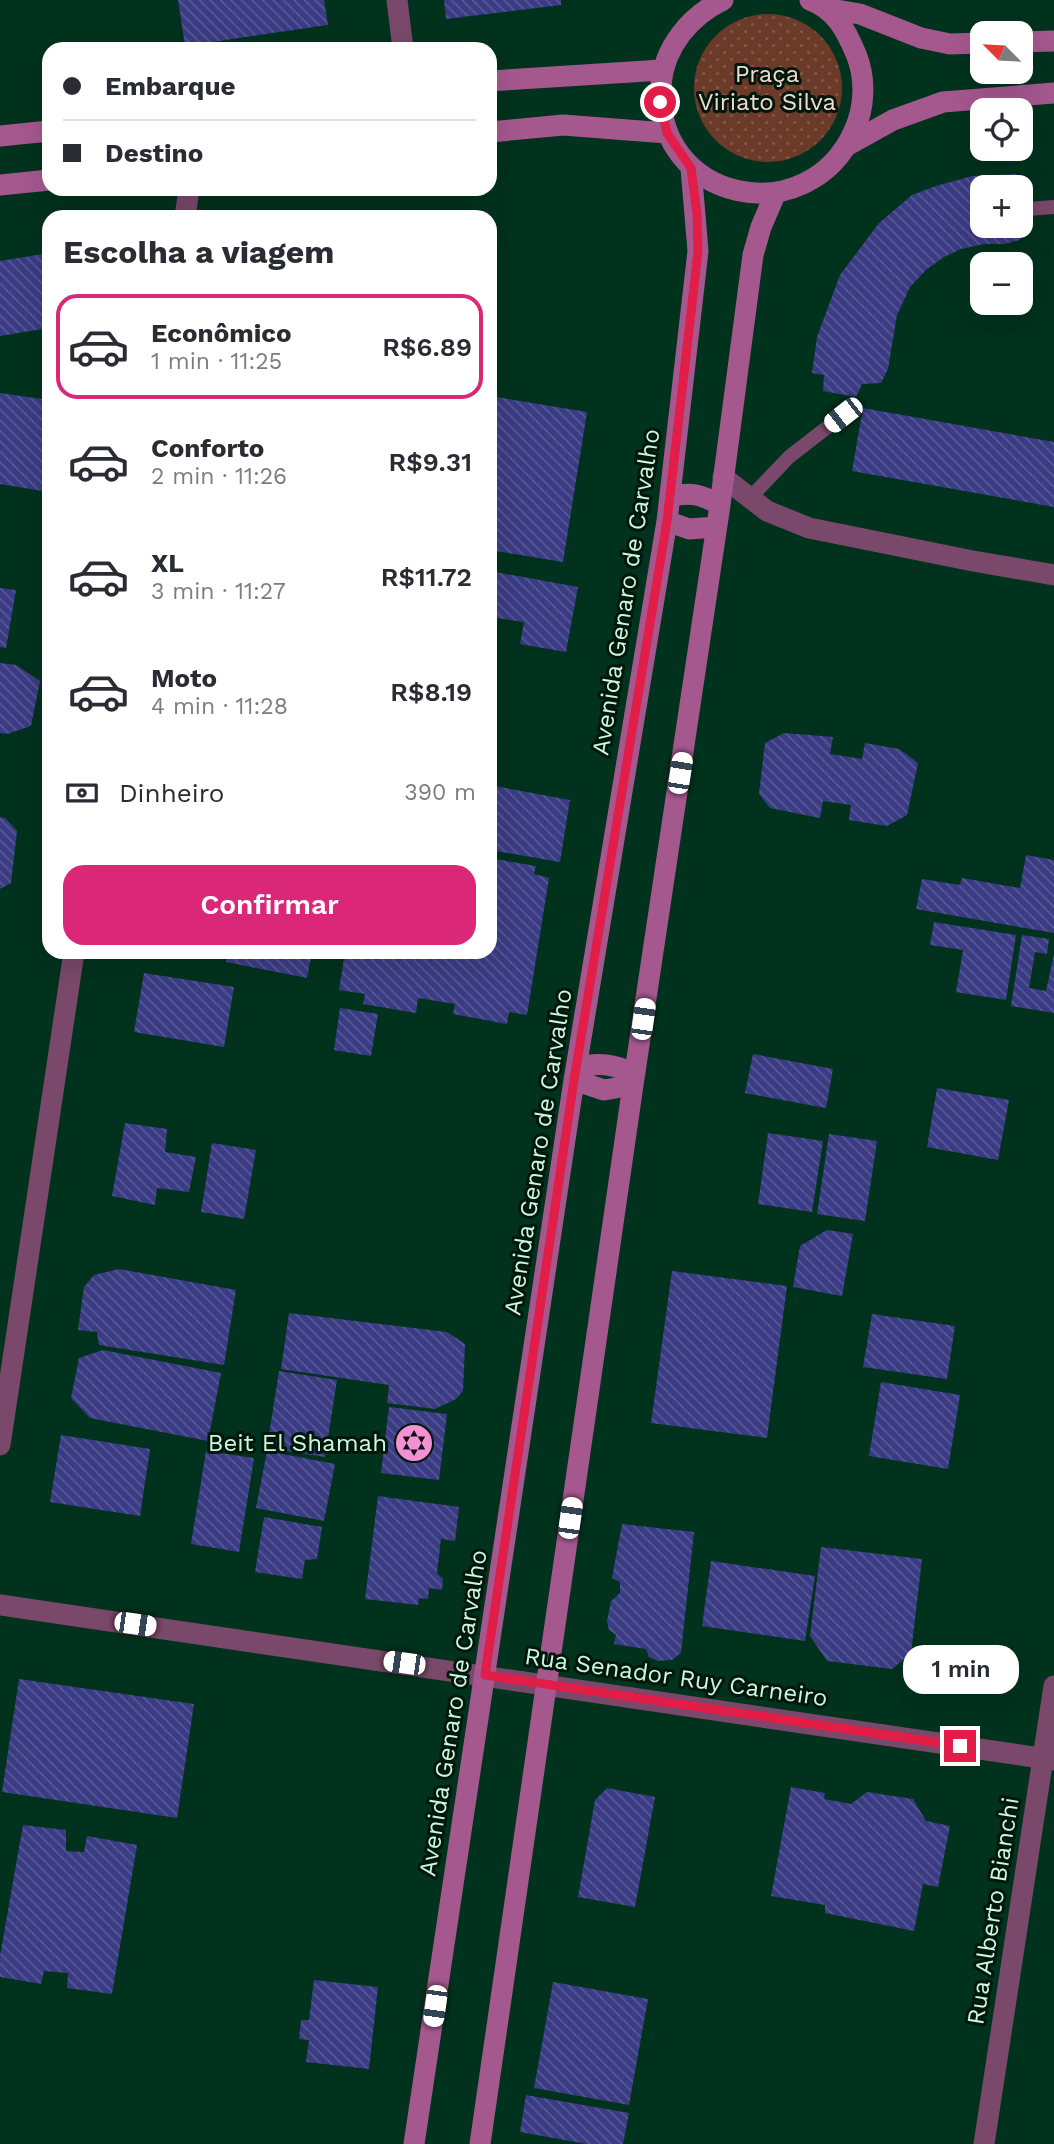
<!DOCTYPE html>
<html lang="pt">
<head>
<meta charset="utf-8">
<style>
  body { margin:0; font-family:"Work Sans",sans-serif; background:#f7f7f7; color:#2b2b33; height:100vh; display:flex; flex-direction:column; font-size:26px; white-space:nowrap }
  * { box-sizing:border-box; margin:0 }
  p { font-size:23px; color:#7c7c81 }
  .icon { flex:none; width:38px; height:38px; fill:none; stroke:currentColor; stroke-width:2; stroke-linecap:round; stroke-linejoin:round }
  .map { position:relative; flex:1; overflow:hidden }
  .panel { position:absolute; left:42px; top:210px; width:455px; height:749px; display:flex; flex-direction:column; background:#fff; border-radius:21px; box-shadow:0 7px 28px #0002 }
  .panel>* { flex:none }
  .hud { position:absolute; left:42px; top:42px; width:455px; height:154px; border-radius:21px; box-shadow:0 7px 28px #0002; display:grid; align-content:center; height:154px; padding:0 21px; background:#fff }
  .needle { width:46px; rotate:294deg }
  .tools { position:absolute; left:970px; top:21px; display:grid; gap:14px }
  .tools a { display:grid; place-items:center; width:63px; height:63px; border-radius:14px; background:#fff; box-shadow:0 7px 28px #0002; font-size:35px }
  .end { position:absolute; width:32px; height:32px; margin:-16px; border:9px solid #e11d48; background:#fff; box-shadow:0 0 0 4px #fff }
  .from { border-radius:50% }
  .bubble { position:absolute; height:49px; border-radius:21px; background:#fff; box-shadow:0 7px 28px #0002; font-size:23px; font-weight:600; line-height:49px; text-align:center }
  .car { position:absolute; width:21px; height:42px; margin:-21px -10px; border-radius:9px; box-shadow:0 0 5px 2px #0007; background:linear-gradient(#fff 24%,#345 0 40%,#fff 0 76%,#345 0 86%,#fff 0) }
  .hud b { display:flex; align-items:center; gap:24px; height:66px; font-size:26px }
  .hud b+b { border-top:2px solid #e1e1e2 }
  .hud i { width:18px; height:18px; background:#2b2b33 }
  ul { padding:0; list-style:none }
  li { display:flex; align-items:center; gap:21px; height:105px; margin:0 14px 10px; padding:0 7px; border:4px solid transparent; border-radius:21px }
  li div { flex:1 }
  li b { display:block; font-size:26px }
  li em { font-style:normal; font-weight:600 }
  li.selected { border-color:#db2777 }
  li>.icon { width:63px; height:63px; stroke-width:1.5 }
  h2 { padding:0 21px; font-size:32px; line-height:84px }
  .pay { display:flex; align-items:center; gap:18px; height:77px; padding:0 21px; font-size:26px }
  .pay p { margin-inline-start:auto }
  .primary-button { display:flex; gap:14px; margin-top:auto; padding:14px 21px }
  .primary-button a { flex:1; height:80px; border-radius:21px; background:#db2777; color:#fff; font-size:28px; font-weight:600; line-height:80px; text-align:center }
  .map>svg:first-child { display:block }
</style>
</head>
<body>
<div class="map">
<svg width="1054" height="2144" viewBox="0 0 1054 2144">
  <defs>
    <pattern id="grass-dots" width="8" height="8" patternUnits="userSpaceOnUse" patternTransform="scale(1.75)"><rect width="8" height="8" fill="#6b3a29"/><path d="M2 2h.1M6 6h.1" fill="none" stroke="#7f5748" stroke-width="1.8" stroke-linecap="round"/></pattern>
    <pattern id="building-back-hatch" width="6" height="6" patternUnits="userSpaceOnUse" patternTransform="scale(1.75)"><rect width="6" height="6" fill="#3b3b84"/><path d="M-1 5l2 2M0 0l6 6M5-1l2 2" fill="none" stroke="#565895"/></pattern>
  </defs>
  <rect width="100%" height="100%" fill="#00321d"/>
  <path fill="url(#grass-dots)" d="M694 88a74 74 0 1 1 148 0a74 74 0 1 1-148 0Z"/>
  <path fill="url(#building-back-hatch)" d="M178 0H324L328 25 185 46Z
    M444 0H561V5L446 19Z
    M1016 174 1017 187H982V226H1019L1020 240 1004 244H985L961 249 944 257 927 269 910 287 897 315 888 369 881 383 862 384 856 397 823 391 824 375 812 373 817 337 840 275 879 223 912 195 936 186 972 176Z
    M49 253V328L0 336V261Z
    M0 393 49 400V492L0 484Z
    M490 396 587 412 563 562 490 550Z
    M863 408 1054 442V507L852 471Z
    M490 571 578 587 566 652 520 644 524 622 490 617Z
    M0 588 16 590 6 648 0 647Z
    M0 663 16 665 40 681 31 726 7 734 0 733Z
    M784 733 833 737 830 754 862 759 865 743 899 749 918 763 907 815 887 826 849 820 851 805 823 801 820 818 770 808 759 794 765 743Z
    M490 785 570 800 560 862 490 850Z
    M0 817 5 818 17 831 11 883 0 889Z
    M1026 855 1054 860V933L916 909 922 879 960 885 962 878 1020 888Z
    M490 858 536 866 534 874 549 878 527 1015 509 1012 507 1024 453 1014 455 1004 418 998 416 1013 363 1004 365 994 339 990 345 952H490Z
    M934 922 1016 935 1006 1000 956 992 963 950 930 945Z
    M1022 935 1049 939 1047 954 1035 952 1029 988 1046 991 1054 954V1013L1011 1006Z
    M228 952H312L307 978 226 962Z
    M144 973 234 987 224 1047 134 1032Z
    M340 1008 378 1014 371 1056 334 1050Z
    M753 1054 833 1069 826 1108 745 1093Z
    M937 1088 1009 1100 998 1160 927 1147Z
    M125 1123 167 1129 165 1152 196 1157 189 1192 157 1188 155 1205 112 1196Z
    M768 1133 823 1141 812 1212 758 1204Z
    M829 1134 877 1141 865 1221 817 1214Z
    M212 1143 256 1150 244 1219 201 1212Z
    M827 1230 853 1234 842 1296 793 1287 800 1246Z
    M119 1269 236 1290 224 1365 99 1345 97 1332 78 1330 84 1287 94 1275Z
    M672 1271 787 1286 767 1438 651 1423Z
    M289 1313 447 1332 465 1344 463 1391 456 1399 435 1409 387 1403 389 1385 281 1369Z
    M872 1314 955 1326 947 1379 863 1367Z
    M103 1350 221 1373 208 1441 90 1418 71 1398 79 1358Z
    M279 1371 337 1380 325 1457 267 1448Z
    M881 1382 960 1395 948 1469 869 1456Z
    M389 1407 447 1414 439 1480 381 1473Z
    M61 1435 150 1449 140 1516 50 1502Z
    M206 1451 254 1458 239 1552 191 1544Z
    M267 1451 335 1464 324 1521 256 1508Z
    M378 1496 459 1507 455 1541 441 1539 437 1573 443 1579 442 1590 429 1588 428 1599 419 1598 418 1605 365 1599Z
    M264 1517 322 1527 317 1559 305 1560 302 1579 255 1572Z
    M622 1524 694 1532 681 1653 672 1660 658 1661 649 1657 646 1649 614 1644 616 1635 609 1630 607 1621 611 1601 620 1593V1582L612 1578Z
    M821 1547 922 1559 911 1653 892 1669 827 1661 810 1636Z
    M711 1561 815 1576 805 1641 702 1626Z
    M19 1679 194 1704 177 1818 2 1792Z
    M791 1787 825 1793 824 1799 851 1804 867 1792 913 1799 926 1821 950 1826 938 1887 923 1884 914 1931 825 1913V1905L771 1896Z
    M607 1788 655 1797 635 1907 578 1897 595 1800Z
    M23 1825 66 1830V1851L84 1852 87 1836 137 1845 112 1994 67 1988 68 1973 44 1971 41 1984 0 1977V1956Z
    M314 1980 378 1987 369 2069 306 2062 309 2040 299 2039 301 2020H309Z
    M553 1982 648 1999 629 2105 534 2088Z
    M526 2095 629 2113 623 2144H587L520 2132Z"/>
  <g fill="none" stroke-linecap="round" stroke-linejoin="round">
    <path stroke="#79486a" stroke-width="14" d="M1028 209 1054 207
      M749 499 789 457 843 415"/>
    <path stroke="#79486a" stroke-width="21" d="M397 0 403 49
      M185 217 189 189
      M723 477 767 511 809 528 973 561 1054 575
      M0 1445 74 952
      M0 1605 1054 1760
      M984 2144 1054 1686"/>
    <path stroke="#a5588e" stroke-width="21" d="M723 0C690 16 664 47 661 85 653 202 808 234 854 131 865 107 866 78 856 54 846 30 835 9 810 0
      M830 9 860 14 921 38 950 44 982 43
      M1020 42 1054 41
      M490 81 662 70
      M490 132 563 125 667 133
      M0 136 49 131
      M848 145 893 120 943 102 1054 93
      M0 185 49 180
      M670 497C691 491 702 495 720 505
      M667 521 689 529 716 527
      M576 1068C599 1061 613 1065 635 1073
      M574 1080 604 1090 633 1085
      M414 2144 574 1080 667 521 698 251 691 168
      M480 2144 633 1085 720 505 753 255 761 227 776 192"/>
  </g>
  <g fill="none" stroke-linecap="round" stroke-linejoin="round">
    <path stroke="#e11d48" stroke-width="9" d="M660 102 667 133 691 168 697 214 698 251 695 278 667 521 574 1080 485 1675 960 1746"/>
  </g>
  <defs>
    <symbol id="synagogue-disc" viewBox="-11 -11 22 22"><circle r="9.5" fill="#f391d5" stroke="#00170b"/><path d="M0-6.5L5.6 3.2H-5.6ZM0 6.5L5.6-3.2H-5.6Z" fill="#111"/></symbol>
  </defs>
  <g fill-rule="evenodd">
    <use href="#synagogue-disc" x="392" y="1421" width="44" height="44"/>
  </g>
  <g text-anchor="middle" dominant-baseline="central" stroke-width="6" stroke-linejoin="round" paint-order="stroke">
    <g font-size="24" fill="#f2d9d1" stroke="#00170b">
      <text x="767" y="74">Praça<tspan x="767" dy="28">Viriato Silva</tspan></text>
    </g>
    <g font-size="24" fill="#cef7df" stroke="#00170b">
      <text transform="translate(626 592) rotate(-81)">Avenida Genaro de Carvalho</text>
      <text transform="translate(538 1152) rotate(-81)">Avenida Genaro de Carvalho</text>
      <text transform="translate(676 1677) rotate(8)">Rua Senador Ruy Carneiro</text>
      <text transform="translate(453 1713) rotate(-81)">Avenida Genaro de Carvalho</text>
      <text transform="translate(993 1911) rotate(-81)">Rua Alberto Bianchi</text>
    </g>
    <g font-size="24" fill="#cef7df" stroke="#00170b" text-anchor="end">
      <text x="387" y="1443">Beit El Shamah</text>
    </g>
  </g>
</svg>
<div class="tools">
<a><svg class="needle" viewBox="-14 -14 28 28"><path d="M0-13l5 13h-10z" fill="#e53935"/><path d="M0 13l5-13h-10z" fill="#7c7c81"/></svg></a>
<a><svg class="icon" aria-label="locate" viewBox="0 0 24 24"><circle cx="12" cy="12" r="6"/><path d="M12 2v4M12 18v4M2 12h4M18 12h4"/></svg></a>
<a>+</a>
<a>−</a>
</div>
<i class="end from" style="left:660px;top:102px"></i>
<i class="end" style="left:960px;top:1746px"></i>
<div class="bubble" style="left:903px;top:1645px;width:116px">1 min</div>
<i class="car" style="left:843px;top:415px;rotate:232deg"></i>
<i class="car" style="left:680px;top:773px;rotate:9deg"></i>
<i class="car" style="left:643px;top:1019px;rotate:8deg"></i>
<i class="car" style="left:570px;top:1518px;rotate:8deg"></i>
<i class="car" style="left:135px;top:1624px;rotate:98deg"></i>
<i class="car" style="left:404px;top:1663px;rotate:278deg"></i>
<i class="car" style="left:435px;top:2006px;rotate:188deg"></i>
<div class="hud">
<b><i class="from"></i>Embarque</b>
<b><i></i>Destino</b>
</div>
<section class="panel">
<h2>Escolha a viagem</h2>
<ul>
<li class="selected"><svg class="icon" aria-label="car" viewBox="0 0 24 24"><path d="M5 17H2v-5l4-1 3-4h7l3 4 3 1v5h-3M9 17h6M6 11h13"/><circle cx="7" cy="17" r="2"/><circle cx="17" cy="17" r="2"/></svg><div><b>Econômico</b><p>1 min · 11:25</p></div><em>R$6.89</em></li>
<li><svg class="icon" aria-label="car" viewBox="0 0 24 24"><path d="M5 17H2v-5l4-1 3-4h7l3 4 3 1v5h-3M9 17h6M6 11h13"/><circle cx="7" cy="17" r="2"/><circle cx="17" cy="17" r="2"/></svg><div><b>Conforto</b><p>2 min · 11:26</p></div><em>R$9.31</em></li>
<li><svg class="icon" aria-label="car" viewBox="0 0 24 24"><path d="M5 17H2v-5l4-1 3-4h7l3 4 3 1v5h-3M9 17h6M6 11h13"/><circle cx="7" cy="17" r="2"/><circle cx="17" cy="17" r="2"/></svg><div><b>XL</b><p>3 min · 11:27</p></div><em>R$11.72</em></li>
<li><svg class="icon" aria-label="car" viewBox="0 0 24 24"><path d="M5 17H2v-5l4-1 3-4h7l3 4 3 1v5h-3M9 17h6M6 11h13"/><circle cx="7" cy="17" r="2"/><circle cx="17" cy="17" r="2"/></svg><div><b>Moto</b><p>4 min · 11:28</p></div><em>R$8.19</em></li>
</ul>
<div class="pay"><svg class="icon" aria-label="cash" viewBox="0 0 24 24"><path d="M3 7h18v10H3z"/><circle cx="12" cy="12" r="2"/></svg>Dinheiro<p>390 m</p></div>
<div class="primary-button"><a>Confirmar</a></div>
</section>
</div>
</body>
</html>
